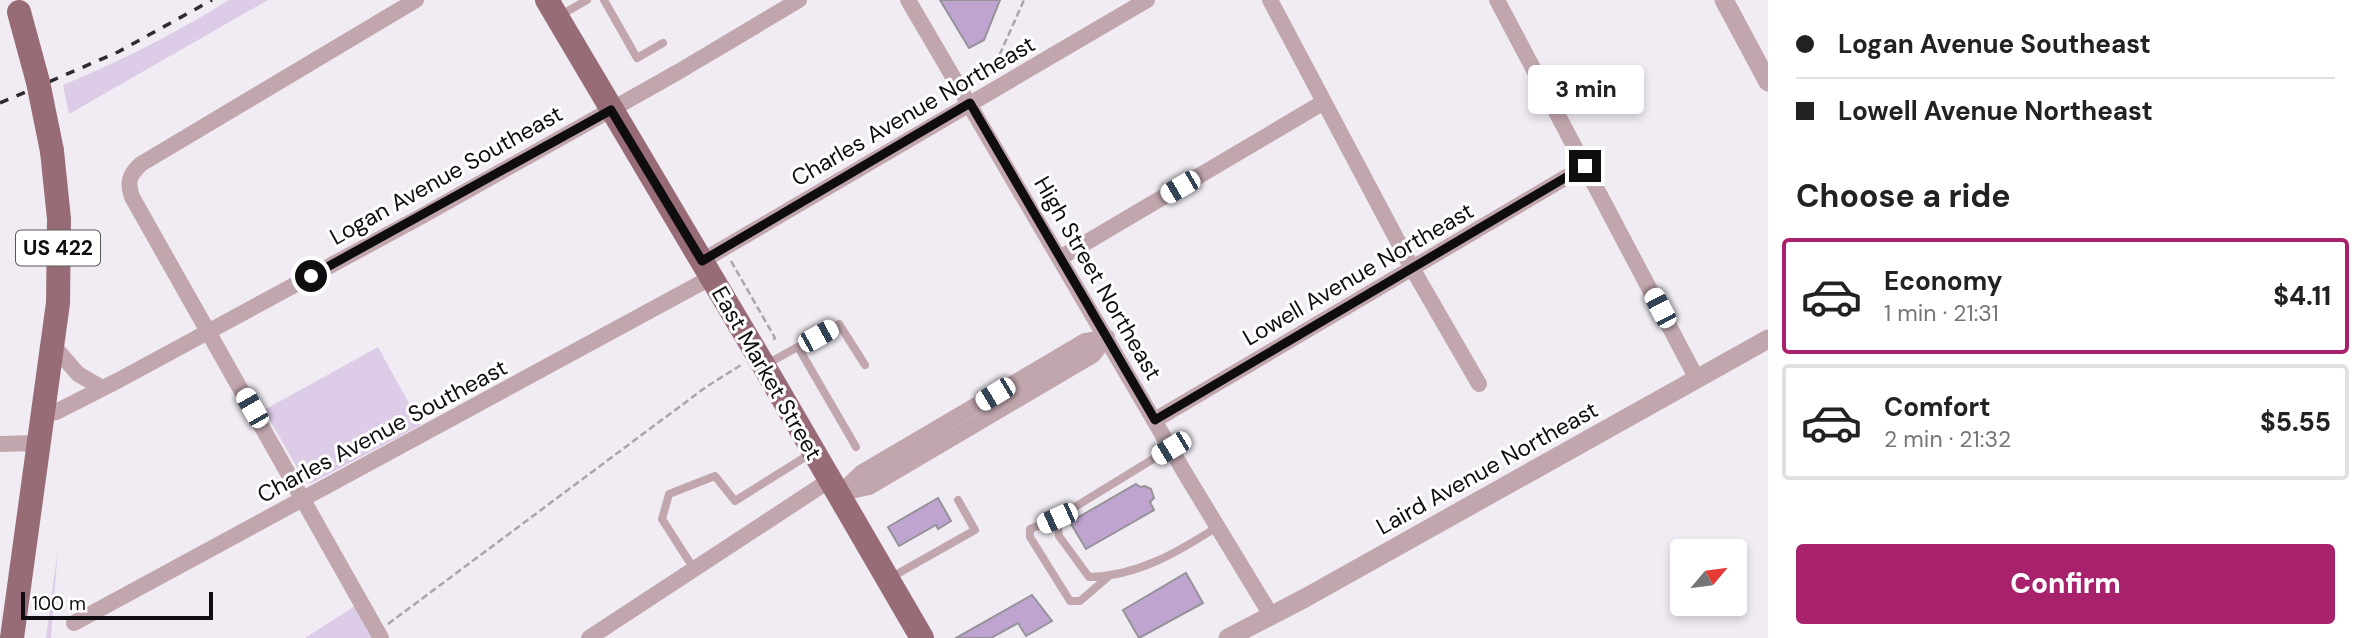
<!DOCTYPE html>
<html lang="en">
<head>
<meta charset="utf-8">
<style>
  body { margin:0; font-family:"DM Sans",sans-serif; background:#f6f6f6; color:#222; height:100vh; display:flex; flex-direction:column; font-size:26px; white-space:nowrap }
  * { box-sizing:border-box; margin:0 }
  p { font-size:23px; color:#767676 }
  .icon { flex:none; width:38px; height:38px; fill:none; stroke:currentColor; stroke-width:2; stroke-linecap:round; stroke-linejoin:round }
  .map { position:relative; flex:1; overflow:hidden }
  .panel { display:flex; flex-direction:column; background:#fff; width:595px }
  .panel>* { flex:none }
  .guide { display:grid; align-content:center; height:154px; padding:0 28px; background:#fff }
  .needle { width:46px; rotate:61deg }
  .controls { position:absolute; left:1670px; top:539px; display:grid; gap:14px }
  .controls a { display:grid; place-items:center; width:77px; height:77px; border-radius:7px; background:#fff; box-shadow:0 4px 10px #0003; font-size:35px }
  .scale { position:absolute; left:21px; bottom:18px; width:192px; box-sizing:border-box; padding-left:7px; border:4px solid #0f0d10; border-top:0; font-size:19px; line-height:24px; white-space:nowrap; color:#0f0d10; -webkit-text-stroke:5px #fff; paint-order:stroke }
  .end { position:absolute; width:32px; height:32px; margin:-16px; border:9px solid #0f0d10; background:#fff; box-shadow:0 0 0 4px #fff }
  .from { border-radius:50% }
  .bubble { position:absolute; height:49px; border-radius:7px; background:#fff; box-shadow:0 4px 10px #0003; font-size:23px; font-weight:800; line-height:49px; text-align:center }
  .car { position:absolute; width:21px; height:42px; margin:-21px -10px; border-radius:9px; box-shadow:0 0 5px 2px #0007; background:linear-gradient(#fff 24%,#345 0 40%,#fff 0 76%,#345 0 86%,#fff 0) }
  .guide b { display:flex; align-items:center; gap:24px; height:66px; font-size:26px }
  .guide b+b { border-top:2px solid #e0e0e0 }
  .guide i { width:18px; height:18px; background:#222 }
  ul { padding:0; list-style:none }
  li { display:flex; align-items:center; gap:21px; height:116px; margin:0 14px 10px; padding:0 14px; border:4px solid #e0e0e0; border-radius:7px }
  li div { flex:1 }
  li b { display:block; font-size:26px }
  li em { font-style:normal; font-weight:800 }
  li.on { border-color:#a7216c }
  li>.icon { width:63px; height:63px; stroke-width:1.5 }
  h2 { padding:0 28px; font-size:32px; line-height:84px }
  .primary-button { display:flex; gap:14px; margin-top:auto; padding:14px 28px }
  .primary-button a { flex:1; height:80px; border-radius:7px; background:#a7216c; color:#fff; font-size:28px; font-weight:800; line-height:80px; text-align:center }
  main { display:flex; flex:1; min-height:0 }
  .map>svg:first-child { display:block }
</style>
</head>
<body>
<main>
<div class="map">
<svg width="1768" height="638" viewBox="0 0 1768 638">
  <rect width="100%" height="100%" fill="#f1ecf4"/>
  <path fill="#ddcce8" d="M229 0H268L69 114 63 85C121 61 176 33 229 0Z
    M378 347 421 425 312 483H306L264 410Z
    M58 548 51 638H46Z
    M361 602 381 638H305Z"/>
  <path fill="#bfa4d0" stroke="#969299" stroke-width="2" d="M940 0H1000L984 40 969 48Z
    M1136 484 1140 487 1145 486 1151 489 1154 498 1150 502 1154 510 1086 549 1070 522Z
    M938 498 951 521 938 529 936 525 899 546 888 527Z
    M1186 573 1203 603 1139 638 1123 610Z
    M1032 595 1052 621 1026 636 1018 623 991 638H956Z"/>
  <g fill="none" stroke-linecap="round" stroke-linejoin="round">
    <path stroke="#a9a5ab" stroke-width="2.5" stroke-dasharray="7 3.5" stroke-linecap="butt" d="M991 74 1024 0
      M731 261 775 338 771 341
      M388 624 706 387 741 365"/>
    <path stroke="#c1a7ad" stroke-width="8" d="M604 0 637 58 663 43
      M559 16 587 0
      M798 347 856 447
      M767 364 839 324 865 365
      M1057 518 1059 536 1089 577C1138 576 1178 552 1217 527
      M694 569 662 519 669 494 715 476 735 501 810 454
      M1108 577 1080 601H1070L1030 537V529L1057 518 1171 448
      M890 578 975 530 958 500"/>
    <path stroke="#c1a7ad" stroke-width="16" d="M908 0 1189 480 1271 615
      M1270 0 1412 268 1479 384
      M1497 0 1697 379
      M1060 258 1324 102
      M702 261 1147 0
      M52 344 78 374 102 388
      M42 414 56 412 119 380 422 216 678 72 799 0
      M1155 420 1585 166
      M0 444 37 443
      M840 493 861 473 1085 341 1107 337
      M838 494 869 487 1093 355 1107 337
      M74 623 712 277
      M381 638 132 197C127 182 129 175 141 164L416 0
      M589 638 830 480"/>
    <path stroke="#c1a7ad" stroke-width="19" d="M1724 0 1768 82
      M1228 638 1305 598 1768 339"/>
    <path stroke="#986c76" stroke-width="24" d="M547 0 764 366 922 638
      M12 638 58 303 59 219 52 151"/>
    <path stroke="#2e2b2f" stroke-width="3.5" stroke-dasharray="9 9" stroke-linecap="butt" d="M0 103 118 52 212 0"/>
    <path stroke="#986c76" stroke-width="24" d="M19 12 38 82 52 151"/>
  </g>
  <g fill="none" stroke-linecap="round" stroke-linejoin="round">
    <path stroke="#0f0d10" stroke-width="9" d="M311 276 611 110 702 261 970 103 1155 420 1585 166"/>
  </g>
  <g text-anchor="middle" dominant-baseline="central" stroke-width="6" stroke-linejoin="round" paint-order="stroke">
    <rect fill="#fff" stroke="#575658" stroke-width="2" x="16" y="230.5" width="84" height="35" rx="5"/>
    <g font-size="21" font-weight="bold" fill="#0f0d10">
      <text x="58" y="248">US 422</text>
    </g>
    <g font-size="23" fill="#0f0d10" stroke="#fff">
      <text transform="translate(913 111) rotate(-30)">Charles Avenue Northeast</text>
      <text transform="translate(446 175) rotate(-29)">Logan Avenue Southeast</text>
      <text transform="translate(1358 274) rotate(-30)">Lowell Avenue Northeast</text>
      <text transform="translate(1098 278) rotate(60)">High Street Northeast</text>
      <text transform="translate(767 373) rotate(60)">East Market Street</text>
      <text transform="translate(382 431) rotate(-28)">Charles Avenue Southeast</text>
      <text transform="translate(1487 468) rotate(-29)">Laird Avenue Northeast</text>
    </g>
  </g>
</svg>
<div class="controls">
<a><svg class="needle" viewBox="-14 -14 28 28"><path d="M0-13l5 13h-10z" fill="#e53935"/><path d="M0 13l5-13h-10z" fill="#767676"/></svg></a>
</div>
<div class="scale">100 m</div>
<i class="end from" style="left:311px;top:276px"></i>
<i class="end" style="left:1585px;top:166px"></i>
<div class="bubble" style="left:1528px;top:65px;width:116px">3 min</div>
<i class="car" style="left:1180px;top:187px;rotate:240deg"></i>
<i class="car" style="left:1660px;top:308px;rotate:332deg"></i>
<i class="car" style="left:818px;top:336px;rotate:61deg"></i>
<i class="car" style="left:995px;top:394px;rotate:239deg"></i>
<i class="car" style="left:252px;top:408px;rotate:330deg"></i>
<i class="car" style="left:1171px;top:448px;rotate:239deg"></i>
<i class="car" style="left:1057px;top:518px;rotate:246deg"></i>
</div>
<section class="panel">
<div class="guide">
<b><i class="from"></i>Logan Avenue Southeast</b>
<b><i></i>Lowell Avenue Northeast</b>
</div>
<h2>Choose a ride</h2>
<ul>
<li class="on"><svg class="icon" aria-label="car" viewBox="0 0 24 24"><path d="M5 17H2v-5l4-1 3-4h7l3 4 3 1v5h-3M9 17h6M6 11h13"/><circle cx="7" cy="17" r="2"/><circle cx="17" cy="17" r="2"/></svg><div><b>Economy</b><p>1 min · 21:31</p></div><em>$4.11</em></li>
<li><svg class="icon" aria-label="car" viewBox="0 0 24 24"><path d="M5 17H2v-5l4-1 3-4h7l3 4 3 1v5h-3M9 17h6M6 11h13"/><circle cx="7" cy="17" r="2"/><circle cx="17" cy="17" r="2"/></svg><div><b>Comfort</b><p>2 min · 21:32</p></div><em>$5.55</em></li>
</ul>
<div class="primary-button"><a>Confirm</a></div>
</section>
</main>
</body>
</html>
